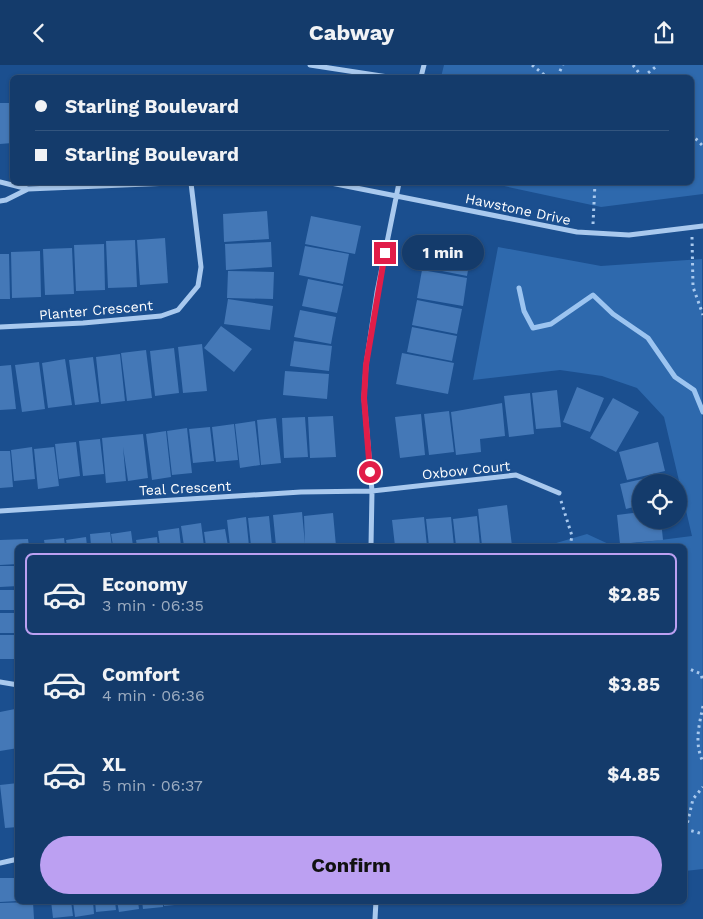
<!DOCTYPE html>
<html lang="en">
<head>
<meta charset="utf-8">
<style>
  body { margin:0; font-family:"Work Sans",sans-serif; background:#214673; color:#f1f3f6; height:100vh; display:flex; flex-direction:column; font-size:19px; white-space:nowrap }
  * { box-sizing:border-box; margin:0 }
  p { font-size:16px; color:#9dadc1 }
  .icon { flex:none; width:28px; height:28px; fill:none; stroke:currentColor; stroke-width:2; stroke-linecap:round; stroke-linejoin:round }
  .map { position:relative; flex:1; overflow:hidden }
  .drawer { position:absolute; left:15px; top:479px; width:672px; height:360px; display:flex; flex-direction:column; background:#143b6b; border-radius:8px; box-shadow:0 1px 4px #0004,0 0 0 1px #33557e }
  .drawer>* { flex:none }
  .hud { position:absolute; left:10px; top:10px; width:684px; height:110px; border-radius:8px; box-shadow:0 1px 4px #0004,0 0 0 1px #33557e; display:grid; align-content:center; height:110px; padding:0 25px; background:#143b6b }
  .fabs { position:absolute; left:632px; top:409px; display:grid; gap:10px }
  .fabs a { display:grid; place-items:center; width:55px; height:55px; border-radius:50%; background:#143b6b; box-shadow:0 1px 4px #0004,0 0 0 1px #33557e; font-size:25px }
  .end { position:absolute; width:22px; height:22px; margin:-11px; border:6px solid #e11d48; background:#fff; box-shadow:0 0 0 2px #fff }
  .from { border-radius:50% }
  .bubble { position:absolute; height:35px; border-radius:18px; background:#143b6b; box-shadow:0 1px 4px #0004,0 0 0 1px #33557e; font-size:16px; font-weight:700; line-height:35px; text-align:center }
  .hud b { display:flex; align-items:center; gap:18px; height:48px; font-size:19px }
  .hud b+b { border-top:1px solid #33557e }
  .hud i { width:12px; height:12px; background:#f1f3f6 }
  ul { padding:9px 0 0; list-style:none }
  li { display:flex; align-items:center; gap:15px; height:82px; margin:0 10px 8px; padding:0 15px; border:2px solid transparent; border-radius:8px }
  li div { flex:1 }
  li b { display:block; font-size:19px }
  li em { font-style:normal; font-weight:700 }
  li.active { border-color:#bca0f2 }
  li>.icon { width:45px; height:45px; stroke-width:1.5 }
  .action { display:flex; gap:10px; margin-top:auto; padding:10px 25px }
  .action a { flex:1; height:58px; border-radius:30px; background:#bca0f2; color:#111; font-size:20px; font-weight:700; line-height:58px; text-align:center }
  header { display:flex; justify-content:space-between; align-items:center; height:65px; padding:0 25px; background:#143b6b; font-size:22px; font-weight:700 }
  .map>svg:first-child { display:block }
</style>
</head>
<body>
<header><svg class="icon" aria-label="back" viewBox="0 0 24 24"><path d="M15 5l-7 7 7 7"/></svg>Cabway<svg class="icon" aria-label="share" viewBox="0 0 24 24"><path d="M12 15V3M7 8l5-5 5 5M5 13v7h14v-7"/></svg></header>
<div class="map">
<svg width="703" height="854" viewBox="0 0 703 854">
  <rect width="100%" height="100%" fill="#1b4f8f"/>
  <path fill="#2e69ad" d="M444 0H703V129L601 142 490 118H691V12H441Z
    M498 182 601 201 702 194 703 804 685 806V481H546L587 469 613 481 692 471 664 352 637 323 602 311 560 305 473 315Z"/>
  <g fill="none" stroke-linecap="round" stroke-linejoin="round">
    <path stroke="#9cc4f0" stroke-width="5" d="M519 223 524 246 533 263 551 259 593 230 613 249 648 273 675 312 694 325 703 347"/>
  </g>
  <path fill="#4478b7" d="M0 38H12V78L0 79Z
    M267 146 269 174 224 177 223 149Z
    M311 151 361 161 355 189 305 179Z
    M165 173 168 218 140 220 137 175Z
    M422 173 472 182 467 211 417 201Z
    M135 175 137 222 108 223 106 176Z
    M271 177 272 202 226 205 225 179Z
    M104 179 105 225 76 226 74 180Z
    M305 181 349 189 343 219 299 210Z
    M72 183 74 229 45 230 43 184Z
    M40 186 41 232 12 233 11 187Z
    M0 189H9L10 234H0Z
    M422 205 467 213 463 241 417 233Z
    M228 206 274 207 273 234 227 233Z
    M308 214 343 221 337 248 302 241Z
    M228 234 273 241 270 265 224 259Z
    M417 235 462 244 457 269 412 260Z
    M300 245 336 252 331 279 294 272Z
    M221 261 252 284 234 307 204 283Z
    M412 262 457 271 452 296 407 287Z
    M294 276 332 281 329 306 290 301Z
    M202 279 207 326 183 328 178 282Z
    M174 283 179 328 155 331 150 286Z
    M146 285 152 333 127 336 121 288Z
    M402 288 454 298 448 329 396 319Z
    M120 289 125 336 101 339 96 292Z
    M93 292 99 337 75 340 69 295Z
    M65 294 72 340 48 343 42 298Z
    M39 297 45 344 22 347 15 300Z
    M11 300 16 344 0 345V301Z
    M285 306 329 309 327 334 283 330Z
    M577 322 604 333 590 367 563 357Z
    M557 325 561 362 536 364 532 328Z
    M530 328 534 369 509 372 504 331Z
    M613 333 639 347 616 387 590 373Z
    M502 338 505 371 480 374 481 387 456 390 451 347Z
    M449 346 454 387 429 390 424 349Z
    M421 349 425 390 400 393 395 352Z
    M333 351 336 392 310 393 308 352Z
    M305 352 308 392 284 393 282 353Z
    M276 353 281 398 261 400 257 355Z
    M255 356 260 400 240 403 235 359Z
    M234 359 238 395 216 397 212 362Z
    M210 362 214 396 193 398 189 364Z
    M187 363 192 408 172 410 167 366Z
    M166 366 171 412 152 415 146 369Z
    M143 369 148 413 128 416 123 382 126 416 106 418 102 373Z
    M100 374 104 409 83 411 79 376Z
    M76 377 80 411 59 414 55 379Z
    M658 377 665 406 627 415 619 387Z
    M32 382 35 414 14 416 11 385Z
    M54 382 59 421 38 424 34 384Z
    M0 386H10L13 422 0 423Z
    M665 409 667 418H641V440L626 444 620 419Z
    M507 440 512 481H482L478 444Z
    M302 447 305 479 304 451 333 448 336 481H276L273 450Z
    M641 447V455H661L663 475 620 479 617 450Z
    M269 451 272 481H251L248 453Z
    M477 451 480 481H456L453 454Z
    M246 452 249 481H230L227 455Z
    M424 452 427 481H395L392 455Z
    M451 452 454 481H429L426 454Z
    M201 458 204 481H184L181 461Z
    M179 463 181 481H160L158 466Z
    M225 464 228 481H206L204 467Z
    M131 466 133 481H113L111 469Z
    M110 467 112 481H91L90 469Z
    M86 472 87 481H67L66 475Z
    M157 472 158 481H137L136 475Z
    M64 473 65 481H45L44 475Z
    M28 474 29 481H18V499L0 500V475Z
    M0 501H18V521L0 522Z
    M0 525H18V545H0Z
    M0 548H18V568H0Z
    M0 570H18V594H0Z
    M15 644 18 683 0 686V647Z
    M18 718V762L5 763 0 720Z
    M0 813H18V836L0 837Z
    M51 836H71L73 851 53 853Z
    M73 836H93L94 849 75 852Z
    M95 836H115L116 845 96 847Z
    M117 836H138L139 844 119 847Z
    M142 836H163V842L143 844Z
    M164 836H184L185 839 164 841Z
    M33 837 34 854H0V838Z"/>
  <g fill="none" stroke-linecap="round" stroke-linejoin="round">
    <path stroke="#a9c9ee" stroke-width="3" stroke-dasharray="2.5 4" stroke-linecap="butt" d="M532 0 547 12
      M633 0 642 12
      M557 12 563 0
      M643 12 658 0
      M691 69 703 81
      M593 159 595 118
      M692 172 693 222 703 250
      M561 436 572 471 570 481
      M685 602 701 609 703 617
      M703 641C699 661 694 678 703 697
      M685 764 703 769
      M686 764 693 734 703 722"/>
    <path stroke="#a9c9ee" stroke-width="5" d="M310 0 388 12
      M421 12 424 0
      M0 117 28 124 171 118
      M331 118 577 167 629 170 703 161
      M0 136 6 135 28 124
      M0 262 83 258 161 251 178 245 198 221 201 202 191 118
      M0 446 301 427 372 426 516 410 559 428
      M371 481 372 426 364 333 366 300 377 227 399 118
      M0 617 18 620
      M0 798 18 794
      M375 854 376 836"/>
  </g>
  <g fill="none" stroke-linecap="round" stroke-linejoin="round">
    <path stroke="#e11d48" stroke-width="6" d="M370 407 364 333 366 300 385 188"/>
  </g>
  <g text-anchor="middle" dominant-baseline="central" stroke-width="4.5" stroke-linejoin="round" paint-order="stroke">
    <g font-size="14" fill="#fff" stroke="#1b4f8f">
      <text transform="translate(518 144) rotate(12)">Hawstone Drive</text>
      <text transform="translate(96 245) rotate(-5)">Planter Crescent</text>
      <text transform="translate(466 405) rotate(-6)">Oxbow Court</text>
      <text transform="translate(185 423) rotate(-3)">Teal Crescent</text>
    </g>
  </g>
</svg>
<div class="fabs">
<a><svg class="icon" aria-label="locate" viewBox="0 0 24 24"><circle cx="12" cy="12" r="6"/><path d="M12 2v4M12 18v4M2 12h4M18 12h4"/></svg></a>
</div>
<i class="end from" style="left:370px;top:407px"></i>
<i class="end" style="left:385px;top:188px"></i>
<div class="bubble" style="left:402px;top:170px;width:82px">1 min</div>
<div class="hud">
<b><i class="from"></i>Starling Boulevard</b>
<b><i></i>Starling Boulevard</b>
</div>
<section class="drawer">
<ul>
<li class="active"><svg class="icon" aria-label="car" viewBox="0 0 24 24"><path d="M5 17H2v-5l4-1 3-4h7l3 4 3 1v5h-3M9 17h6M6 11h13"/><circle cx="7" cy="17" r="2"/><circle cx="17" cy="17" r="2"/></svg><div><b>Economy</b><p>3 min · 06:35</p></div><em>$2.85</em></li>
<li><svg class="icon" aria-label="car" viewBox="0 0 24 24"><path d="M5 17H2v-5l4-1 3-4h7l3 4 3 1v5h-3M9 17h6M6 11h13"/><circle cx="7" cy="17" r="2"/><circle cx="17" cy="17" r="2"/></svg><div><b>Comfort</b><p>4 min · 06:36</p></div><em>$3.85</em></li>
<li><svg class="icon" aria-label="car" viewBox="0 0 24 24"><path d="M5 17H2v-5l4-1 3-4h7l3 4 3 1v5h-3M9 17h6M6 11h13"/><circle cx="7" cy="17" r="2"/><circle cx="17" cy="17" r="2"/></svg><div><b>XL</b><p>5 min · 06:37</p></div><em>$4.85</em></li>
</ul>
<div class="action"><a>Confirm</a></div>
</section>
</div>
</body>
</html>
